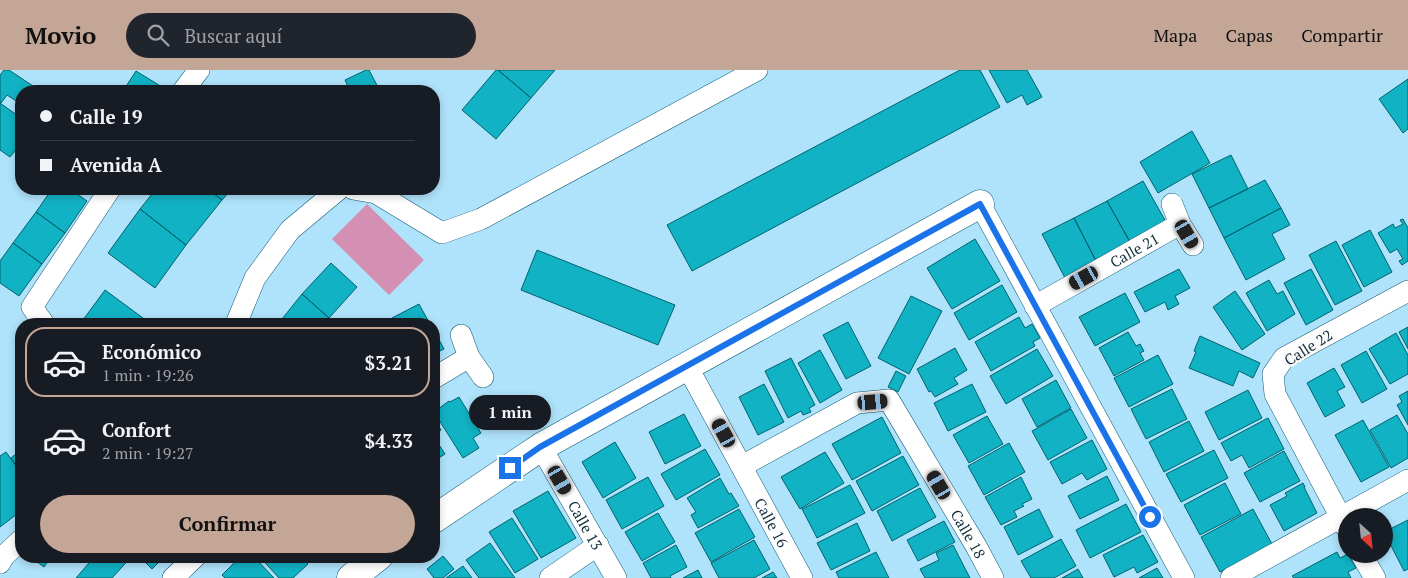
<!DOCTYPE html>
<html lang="es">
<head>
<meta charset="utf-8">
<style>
  body { margin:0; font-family:"PT Serif",serif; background:#20242c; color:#f1f3f6; height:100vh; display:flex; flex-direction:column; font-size:19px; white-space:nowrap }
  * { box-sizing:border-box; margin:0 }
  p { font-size:16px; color:#9ea1a6 }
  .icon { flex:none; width:28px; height:28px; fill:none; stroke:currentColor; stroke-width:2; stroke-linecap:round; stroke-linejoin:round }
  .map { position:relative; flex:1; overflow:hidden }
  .side { position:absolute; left:15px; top:248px; width:425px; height:245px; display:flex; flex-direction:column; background:#171b24; border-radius:20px; box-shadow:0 2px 8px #0003 }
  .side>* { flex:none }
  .top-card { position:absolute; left:15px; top:15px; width:425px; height:110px; border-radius:20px; box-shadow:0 2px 8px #0003; display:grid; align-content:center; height:110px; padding:0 25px; background:#171b24 }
  .needle { width:32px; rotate:153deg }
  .fabs { position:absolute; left:1338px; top:438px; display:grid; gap:10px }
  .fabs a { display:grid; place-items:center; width:55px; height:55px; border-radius:50%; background:#171b24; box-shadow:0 2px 8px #0003; font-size:25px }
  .end { position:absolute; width:22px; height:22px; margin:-11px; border:6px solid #1a73e8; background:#fff; box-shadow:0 0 0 2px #fff }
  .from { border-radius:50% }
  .bubble { position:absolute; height:35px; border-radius:18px; background:#171b24; box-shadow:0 2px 8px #0003; font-size:16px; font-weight:600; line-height:35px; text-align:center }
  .car { position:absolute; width:15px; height:30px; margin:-15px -8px; border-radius:6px; box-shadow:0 0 4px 1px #0007; background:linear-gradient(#222 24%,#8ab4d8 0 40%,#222 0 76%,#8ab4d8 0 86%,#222 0) }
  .top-card b { display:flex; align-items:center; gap:18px; height:48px; font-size:19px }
  .top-card b+b { border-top:1px solid #363941 }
  .top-card i { width:12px; height:12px; background:#f1f3f6 }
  ul { padding:9px 0 0; list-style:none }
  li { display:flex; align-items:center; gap:15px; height:70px; margin:0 10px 8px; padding:0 15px; border:2px solid transparent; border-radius:20px }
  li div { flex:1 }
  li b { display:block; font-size:19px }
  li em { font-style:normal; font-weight:600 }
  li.active { border-color:#c4a696 }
  li>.icon { width:45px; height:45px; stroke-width:1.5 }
  .button { display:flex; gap:10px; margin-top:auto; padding:10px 25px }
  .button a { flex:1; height:58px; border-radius:30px; background:#c4a696; color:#111; font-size:20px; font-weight:600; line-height:58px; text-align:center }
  header { display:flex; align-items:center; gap:30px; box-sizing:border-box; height:70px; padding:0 25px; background:#c4a696; color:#111 }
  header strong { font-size:24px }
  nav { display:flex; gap:28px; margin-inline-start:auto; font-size:18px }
  .search { width:350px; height:45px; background:#20242c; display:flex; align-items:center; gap:12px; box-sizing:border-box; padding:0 18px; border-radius:28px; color:#9ea1a6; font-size:19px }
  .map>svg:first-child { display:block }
</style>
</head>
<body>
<header>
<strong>Movio</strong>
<div class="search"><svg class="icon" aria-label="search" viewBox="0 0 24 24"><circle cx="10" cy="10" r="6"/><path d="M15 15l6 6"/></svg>Buscar aquí</div>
<nav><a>Mapa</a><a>Capas</a><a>Compartir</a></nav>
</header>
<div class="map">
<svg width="1408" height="508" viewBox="0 0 1408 508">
  <rect width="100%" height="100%" fill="#afe3fb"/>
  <path fill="#d390b3" d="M367 134 424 190 389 225 332 169Z"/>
  <path fill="#11b2c4" stroke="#00636d" d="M4 0H9L33 16 30 21H21V34L7 25 1 33 0 32V5Z
    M366 0H369L380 21H350L345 10Z
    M496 0H498L531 28 496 69 462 40Z
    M498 0H555L531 28Z
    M960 0H980L1000 37 692 201 667 155Z
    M989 0H1027L1042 27 1027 35 1022 25 1007 33Z
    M136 1 167 20 166 21H123Z
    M1408 9V59L1403 63 1379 29Z
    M0 33 21 48V65L15 75 18 77 10 87 0 80Z
    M1192 61 1210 93 1158 123 1140 92Z
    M1231 85 1248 119 1209 138 1192 104Z
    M1265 110 1281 138 1224 168 1209 138Z
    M1143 111 1166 152 1130 172 1107 131Z
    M52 119H70L87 131 65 163 36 142Z
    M156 119H208L222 130 186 175 140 139Z
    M208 119H232L222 130Z
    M1107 131 1130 172 1096 191 1074 148Z
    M1281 138 1290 155 1272 164 1285 189 1246 210 1224 168Z
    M140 139 186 175 155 218 108 183Z
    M36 142 65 163 42 194 13 173Z
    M1074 148 1096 191 1065 208 1042 164Z
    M1403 149 1408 158V191L1402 195 1399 191 1403 189 1397 179 1390 183 1378 163 1393 154 1395 158 1403 154 1400 150Z
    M1370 160 1392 202 1364 217 1342 175Z
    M975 169 1000 211 952 239 927 198Z
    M1336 171 1362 221 1335 235 1309 185Z
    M13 173 42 194 19 226 0 213V191Z
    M537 180 675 235 658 275 521 220Z
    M331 193 357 217 329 248 302 224Z
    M1179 199 1190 218 1175 226 1179 234 1168 240 1165 232 1145 242 1134 222Z
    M1311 199 1333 240 1306 255 1284 213Z
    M1269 210 1277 224 1283 221 1295 244 1267 261 1246 223Z
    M1002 215 1017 242 969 270 954 243Z
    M105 220 143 248 139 254H80Z
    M1235 221 1265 264 1242 280 1213 237Z
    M1125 223 1140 252 1095 276 1079 247Z
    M302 224 329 248 325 254H278Z
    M911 226 942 241 909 304 878 288Z
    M419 234 430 254H395L392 248Z
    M1019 247 1025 258 1032 254 1040 268 1033 272 1035 276 991 301 975 272Z
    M143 248 151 254H139Z
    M848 252 871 296 846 309 823 265Z
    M1408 257V279L1399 262Z
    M434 260 444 279 434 284Z
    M1128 262 1136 276 1140 274 1144 281 1140 283 1144 290 1114 306 1099 278Z
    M1396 263 1408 285V304L1390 314 1369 279Z
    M1200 266 1260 293 1253 308 1239 301 1233 316 1189 298 1196 282 1194 281Z
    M955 278 967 300 954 308 958 314 935 327 931 321 929 322 917 299Z
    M1037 279 1053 306 1006 334 990 306Z
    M820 280 842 320 820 333 798 293Z
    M1366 281 1387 319 1362 333 1341 295Z
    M1158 285 1173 314 1129 337 1114 308Z
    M791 288 815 335 809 338 811 342 803 345 801 341 788 348 765 301Z
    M1334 298 1345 317 1337 321 1345 336 1325 347 1307 313Z
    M896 301 906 306 898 322 888 317Z
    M1056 310 1071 338 1037 357 1022 329Z
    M764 314 784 352 758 365 739 327Z
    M972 314 986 342 948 361 934 333Z
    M1172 319 1187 349 1146 369 1131 339Z
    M1248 320 1262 348 1219 370 1205 342Z
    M1408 321V355L1397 335 1402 332 1399 326Z
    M459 327 481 363 473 368 479 378 463 388 434 342 449 331 450 332Z
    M1071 339 1087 368 1048 390 1032 361Z
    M684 344 701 376 665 394 649 362Z
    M1397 345 1408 364V388L1391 398 1370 360Z
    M987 346 1003 374 969 393 953 365Z
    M882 347 901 383 852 410 832 374Z
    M1268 348 1284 379 1249 398 1242 385 1231 391 1221 373Z
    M434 349 441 360 434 365Z
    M1363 350 1389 397 1361 412 1335 365Z
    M1189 351 1204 381 1164 402 1149 372Z
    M434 367 445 384 434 391Z
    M1092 370 1107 399 1087 410 1082 403 1062 414 1050 392Z
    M615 372 636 408 603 428 582 392Z
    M1009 373 1025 402 984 425 968 396Z
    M705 379 720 405 676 430 661 404Z
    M21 380V403L11 388Z
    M1214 380 1228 408 1181 432 1166 404Z
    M1284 381 1300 411 1260 432 1244 403Z
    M6 382 21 403V441L0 457V386Z
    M825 382 844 413 800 439 781 407Z
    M903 386 919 415 872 441 856 411Z
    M1107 406 1119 430 1080 449 1068 426Z
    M648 407 664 436 622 459 606 430Z
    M1021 407 1032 429 1022 434 1024 436 1014 441 1017 447 1001 455 985 427Z
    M720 408 729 424 731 423 739 436 698 458 691 445 696 442 687 428Z
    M1225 413 1241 444 1200 465 1184 435Z
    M1303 413 1305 417H1304L1317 443 1284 461 1270 435 1287 426 1285 423Z
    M850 415 865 443 817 468 802 439Z
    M920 418 936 447 892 471 877 441Z
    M548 421 576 468 541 488 513 441Z
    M1126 434 1141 462 1090 488 1076 460Z
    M739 439 755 467 711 492 695 463Z
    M1039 439 1053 467 1018 485 1004 457Z
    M1253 439 1272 474 1220 502 1201 467Z
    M658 443 675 472 642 491 625 462Z
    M512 448 538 489 515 503 489 462Z
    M1408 450V499L1404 501 1384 462Z
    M944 451 955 472 918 491 907 470Z
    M857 453 870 481 831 500 817 473Z
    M1143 465 1158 492 1137 503 1134 497 1114 507 1103 485Z
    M1061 469 1076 496 1054 508H1031L1021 491Z
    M754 470 770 499 754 508H719L711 493Z
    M490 473 515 508H479L466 490Z
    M676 475 687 497 670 506 671 508H651L643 493Z
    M953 475 970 508H925L920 499 939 490 936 483Z
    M876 482 889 508H839L836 502Z
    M1337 482 1340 488 1348 484 1356 498 1348 502 1351 508H1294L1292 506Z
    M29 486H52L44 497Z
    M95 486H132L112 508H76Z
    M139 486H165L152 499Z
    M241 486H253L274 508H225L222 505Z
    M259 486H302L308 494 293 508H279Z
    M305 486H317L310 492Z
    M443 486 454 499 443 508H434L427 499Z
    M463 496 472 508H446Z
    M1157 498 1163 508H1139Z
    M1078 499 1083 508H1062Z
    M698 500 702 508H683Z
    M773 502 777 508H762Z"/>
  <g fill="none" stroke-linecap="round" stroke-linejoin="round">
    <defs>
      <g id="street">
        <path d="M183 21 199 0"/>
        <path d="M353 119 376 123 442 163 481 149 757 0"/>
        <path d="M980 134 1184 508"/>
        <path d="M1172 134 1180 154 1193 175"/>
        <path id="s1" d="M1035 236 1180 154"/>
        <path d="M44 254 32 237 110 119"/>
        <path d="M236 254 255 208 290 160 339 119"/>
        <path d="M461 265 469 287 483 307"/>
        <path id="s2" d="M687 296 802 508"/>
        <path d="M434 308 469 287"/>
        <path id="s3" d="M541 377 616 508"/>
        <path id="s4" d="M742 396 857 333 889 330 976 476 993 508"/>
        <path d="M1346 457 1275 324 1273 304 1284 288 1408 221"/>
        <path d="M1361 484 1375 508"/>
        <path d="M0 493 4 486 21 470"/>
        <path d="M173 508 196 486"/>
        <path d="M550 508 598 475"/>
        <path d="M1231 508 1408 410"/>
      </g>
      <path id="secondary" d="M434 449 541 377 980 134
        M351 508 379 486"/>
    </defs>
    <use href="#street" stroke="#125b75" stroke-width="22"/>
    <use href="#secondary" stroke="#125b75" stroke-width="29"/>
    <use href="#street" stroke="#fff" stroke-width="21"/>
    <use href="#secondary" stroke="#fff" stroke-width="28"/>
  </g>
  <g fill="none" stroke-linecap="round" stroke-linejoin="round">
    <path stroke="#1a73e8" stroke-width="6" d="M510 398 540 377 980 134 1150 447"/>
  </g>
  <g text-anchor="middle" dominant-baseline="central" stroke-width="5" stroke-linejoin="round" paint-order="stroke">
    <g font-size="15" fill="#14303c" stroke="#fbfbfb">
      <text stroke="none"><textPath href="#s1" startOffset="114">Calle 21</textPath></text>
      <text transform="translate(1308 277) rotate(-32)">Calle 22</text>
      <text stroke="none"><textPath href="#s2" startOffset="178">Calle 16</textPath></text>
      <text stroke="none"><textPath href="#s3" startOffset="90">Calle 13</textPath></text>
      <text stroke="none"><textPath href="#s4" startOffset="319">Calle 18</textPath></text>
    </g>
  </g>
</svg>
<div class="fabs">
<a><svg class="needle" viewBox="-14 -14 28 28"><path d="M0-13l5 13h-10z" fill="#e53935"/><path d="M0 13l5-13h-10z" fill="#9ea1a6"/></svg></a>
</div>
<i class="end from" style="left:1150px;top:447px"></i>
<i class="end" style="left:510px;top:398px"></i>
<div class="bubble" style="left:469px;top:325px;width:82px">1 min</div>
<i class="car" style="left:1187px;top:164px;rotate:150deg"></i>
<i class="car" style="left:1084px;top:208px;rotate:241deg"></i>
<i class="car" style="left:873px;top:332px;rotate:85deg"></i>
<i class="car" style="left:724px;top:363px;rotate:331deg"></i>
<i class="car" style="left:560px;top:410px;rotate:150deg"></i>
<i class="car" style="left:939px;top:415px;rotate:330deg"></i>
<div class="top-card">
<b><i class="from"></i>Calle 19</b>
<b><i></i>Avenida A</b>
</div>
<section class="side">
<ul>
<li class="active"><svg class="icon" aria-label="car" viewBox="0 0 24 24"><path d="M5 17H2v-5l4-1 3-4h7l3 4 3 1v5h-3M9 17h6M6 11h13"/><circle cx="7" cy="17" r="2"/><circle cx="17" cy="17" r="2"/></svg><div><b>Económico</b><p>1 min · 19:26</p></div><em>$3.21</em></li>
<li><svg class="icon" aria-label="car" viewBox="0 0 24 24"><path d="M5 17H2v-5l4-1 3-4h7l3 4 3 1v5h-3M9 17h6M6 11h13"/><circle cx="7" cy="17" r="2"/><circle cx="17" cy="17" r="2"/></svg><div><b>Confort</b><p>2 min · 19:27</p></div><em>$4.33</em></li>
</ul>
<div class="button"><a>Confirmar</a></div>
</section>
</div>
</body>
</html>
